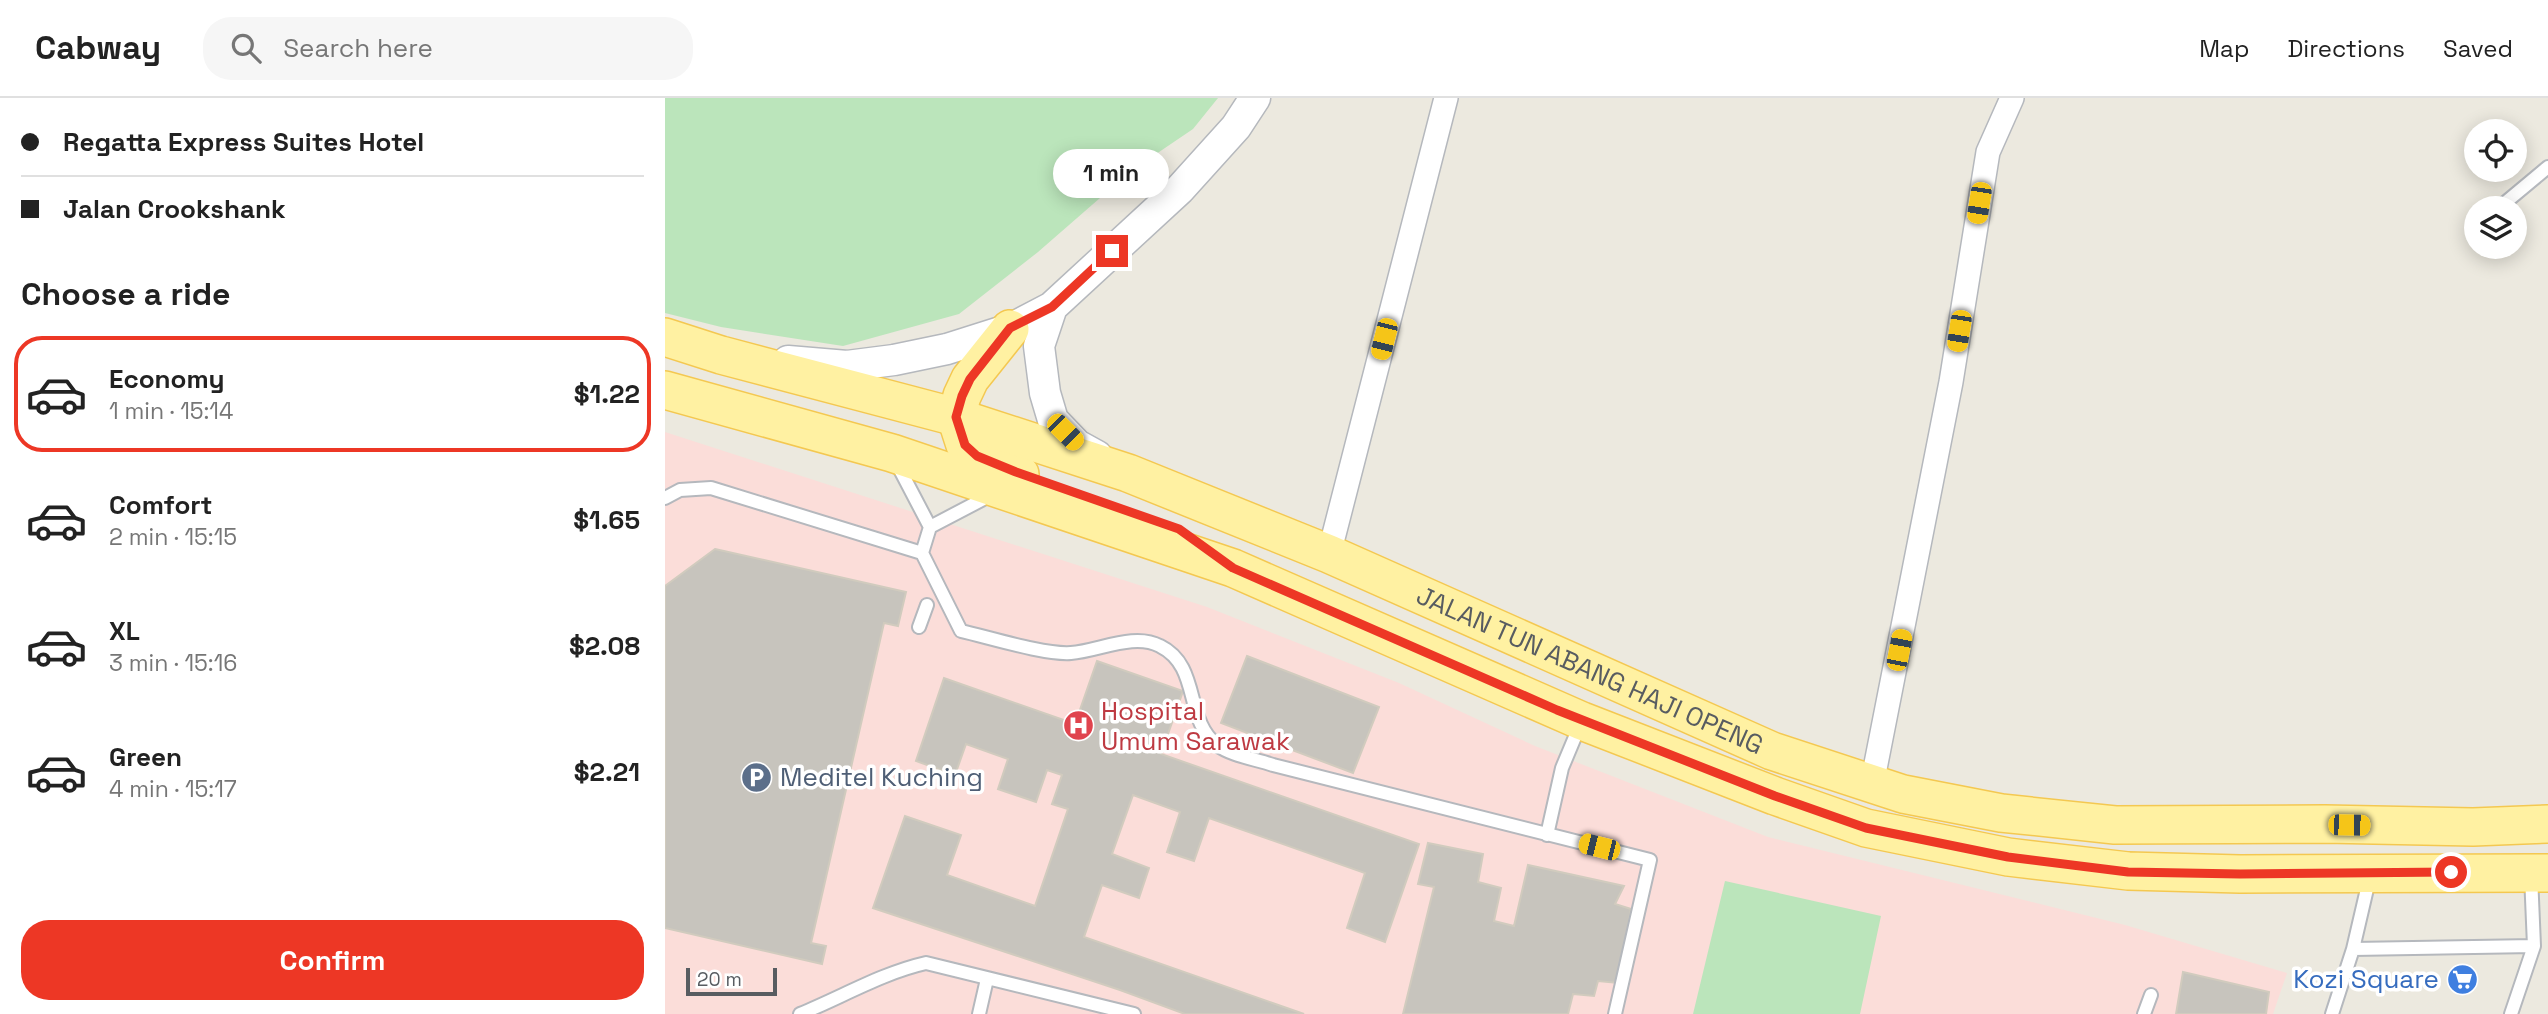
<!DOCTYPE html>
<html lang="en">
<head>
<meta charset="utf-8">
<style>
  body { margin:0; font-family:"Space Grotesk",sans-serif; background:#f6f6f6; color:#222; height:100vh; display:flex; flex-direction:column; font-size:26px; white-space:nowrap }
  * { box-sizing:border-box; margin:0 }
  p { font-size:23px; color:#767676 }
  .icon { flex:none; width:38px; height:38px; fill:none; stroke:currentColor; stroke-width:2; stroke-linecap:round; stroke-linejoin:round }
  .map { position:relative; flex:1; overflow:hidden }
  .side { display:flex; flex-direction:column; background:#fff; width:665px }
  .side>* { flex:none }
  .hud { display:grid; align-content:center; height:154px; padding:0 21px; background:#fff }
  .fabs { position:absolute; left:1799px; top:21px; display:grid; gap:14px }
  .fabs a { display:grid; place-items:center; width:63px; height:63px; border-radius:50%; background:#fff; box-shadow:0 4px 18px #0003; font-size:35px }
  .scale { position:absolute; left:21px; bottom:18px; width:91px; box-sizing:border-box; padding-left:7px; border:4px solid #585c61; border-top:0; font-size:19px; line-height:24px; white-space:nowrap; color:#585c61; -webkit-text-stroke:5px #fff; paint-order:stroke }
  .end { position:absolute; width:32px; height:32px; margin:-16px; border:9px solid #ed3725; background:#fff; box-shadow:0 0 0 4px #fff }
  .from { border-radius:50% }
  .bubble { position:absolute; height:49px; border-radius:24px; background:#fff; box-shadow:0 4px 18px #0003; font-size:23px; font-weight:700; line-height:49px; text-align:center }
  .car { position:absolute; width:21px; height:42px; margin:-21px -10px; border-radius:9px; box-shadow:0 0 5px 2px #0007; background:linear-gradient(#f5c518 24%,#345 0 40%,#f5c518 0 76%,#345 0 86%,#f5c518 0) }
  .hud b { display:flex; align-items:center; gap:24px; height:66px; font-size:26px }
  .hud b+b { border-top:2px solid #e0e0e0 }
  .hud i { width:18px; height:18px; background:#222 }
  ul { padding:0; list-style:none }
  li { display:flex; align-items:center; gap:21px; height:116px; margin:0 14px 10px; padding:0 7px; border:4px solid transparent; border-radius:28px }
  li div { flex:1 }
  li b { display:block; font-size:26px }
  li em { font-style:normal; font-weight:700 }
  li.selected { border-color:#ed3725 }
  li>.icon { width:63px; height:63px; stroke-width:1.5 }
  h2 { padding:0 21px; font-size:32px; line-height:84px }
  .primary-button { display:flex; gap:14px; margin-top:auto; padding:14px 21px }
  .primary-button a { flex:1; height:80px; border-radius:28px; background:#ed3725; color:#fff; font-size:28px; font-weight:700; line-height:80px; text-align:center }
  header { display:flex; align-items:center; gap:42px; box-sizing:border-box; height:98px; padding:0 35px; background:#fff; border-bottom:2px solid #e0e0e0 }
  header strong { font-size:33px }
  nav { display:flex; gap:38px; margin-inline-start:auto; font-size:24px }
  .search { width:490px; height:63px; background:#f6f6f6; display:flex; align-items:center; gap:18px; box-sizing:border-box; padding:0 24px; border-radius:28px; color:#767676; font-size:26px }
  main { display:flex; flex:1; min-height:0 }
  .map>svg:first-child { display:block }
</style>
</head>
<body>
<header>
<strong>Cabway</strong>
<div class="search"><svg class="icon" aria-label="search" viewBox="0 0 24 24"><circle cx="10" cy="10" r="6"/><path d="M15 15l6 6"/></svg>Search here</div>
<nav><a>Map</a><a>Directions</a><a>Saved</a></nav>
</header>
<main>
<section class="side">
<div class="hud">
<b><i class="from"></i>Regatta Express Suites Hotel</b>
<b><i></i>Jalan Crookshank</b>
</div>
<h2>Choose a ride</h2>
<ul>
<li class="selected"><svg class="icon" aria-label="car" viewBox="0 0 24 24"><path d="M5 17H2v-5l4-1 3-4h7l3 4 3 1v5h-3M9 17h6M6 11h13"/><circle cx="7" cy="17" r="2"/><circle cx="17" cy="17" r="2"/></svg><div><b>Economy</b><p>1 min · 15:14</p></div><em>$1.22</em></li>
<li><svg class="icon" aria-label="car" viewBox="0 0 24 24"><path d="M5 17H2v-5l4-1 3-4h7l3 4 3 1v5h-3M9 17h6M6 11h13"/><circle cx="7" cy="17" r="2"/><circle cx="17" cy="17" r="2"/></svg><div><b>Comfort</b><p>2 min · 15:15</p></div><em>$1.65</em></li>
<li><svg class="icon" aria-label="car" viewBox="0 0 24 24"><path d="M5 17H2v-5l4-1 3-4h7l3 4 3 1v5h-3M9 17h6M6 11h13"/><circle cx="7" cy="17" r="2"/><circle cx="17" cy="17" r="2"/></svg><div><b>XL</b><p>3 min · 15:16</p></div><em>$2.08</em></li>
<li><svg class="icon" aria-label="car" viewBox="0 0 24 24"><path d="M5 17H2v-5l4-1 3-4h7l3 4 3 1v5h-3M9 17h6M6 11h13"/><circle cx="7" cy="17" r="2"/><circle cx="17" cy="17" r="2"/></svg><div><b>Green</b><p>4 min · 15:17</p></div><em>$2.21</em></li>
</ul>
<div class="primary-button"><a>Confirm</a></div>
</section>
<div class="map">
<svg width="1883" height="916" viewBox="0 0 1883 916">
  <rect width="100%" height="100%" fill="#ece9df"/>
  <path fill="#fbddd9" d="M0 334 542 509 734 585 870 648 1103 739 1460 827 1622 875 1608 916H0Z"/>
  <path fill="#bbe5bb" d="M0 0H553L528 31 466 73 373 154 294 216 178 248 56 229 0 215Z
    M1060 783 1216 818 1195 916H1028Z"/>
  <path fill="#c7c4bd" stroke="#d1cbbe" stroke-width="2" d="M50 451 241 494 233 528 219 525 146 845 161 848 157 866 0 830V488Z
    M582 558 714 609 688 675 556 625Z
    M432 563 518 593 496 656 754 746 720 844 682 830 700 775 544 720 529 763 502 754 515 714 468 697 447 756 484 770 474 800 437 787 419 839 639 916H520L455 892 208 810 240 718 296 737 282 777 370 808 403 711 387 706 397 677 382 672 371 704 333 691 343 661 301 646 290 677 251 663 279 580 410 626Z
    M763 745 818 756 813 784 836 790 829 823 849 828 863 767 959 788 950 806 966 811 953 885 933 883 929 898 908 896 903 916H738L769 789 753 786Z
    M1518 874 1604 894 1601 916H1511Z"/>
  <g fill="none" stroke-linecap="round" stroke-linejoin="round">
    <defs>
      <path id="service" d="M1835 109 1883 69
        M231 364 265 429 257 455 296 533C323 539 380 557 406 555 434 553 469 534 495 548 536 568 519 622 552 647 567 658 591 661 608 667L985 762 950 916
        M0 400 15 392 46 390 257 455
        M265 429 326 397
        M254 529 262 507
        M882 737 897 670 915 627
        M1688 851 1869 848
        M135 916C177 899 217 875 261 865L469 916
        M314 916 322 881
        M1479 916 1486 897
        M1667 916 1688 851 1705 778
        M1846 916 1869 848 1866 777"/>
      <path id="minor" d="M664 456 781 0
        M1207 686 1286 284 1323 54 1347 0"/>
      <path id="tertiary" d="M387 209 374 248 380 295 388 322 412 347 432 358
        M123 263 182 268 229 262 282 251 345 231 387 209 515 91 571 29 590 0"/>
      <g id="primary">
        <path d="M345 231 305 281 297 298 291 319 300 347 312 358 355 376"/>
        <path id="s1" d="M0 239 56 257 291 319 463 375 664 456 1107 653 1238 696 1336 715 1450 727 1660 726 1808 729 1883 726"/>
        <path d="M0 292 227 355 568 470 917 623 1110 698 1201 730 1343 759 1463 773 1575 776 1883 775"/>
      </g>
    </defs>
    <use href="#service" stroke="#b5b8bd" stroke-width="16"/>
    <use href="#minor" stroke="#b5b8bd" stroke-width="26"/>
    <use href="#tertiary" stroke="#b5b8bd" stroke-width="33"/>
    <use href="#primary" stroke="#f4c851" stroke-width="40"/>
    <use href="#service" stroke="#fff" stroke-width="12"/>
    <use href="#minor" stroke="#fff" stroke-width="23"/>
    <use href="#tertiary" stroke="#fff" stroke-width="30"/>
    <use href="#primary" stroke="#fff1a2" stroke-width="37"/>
  </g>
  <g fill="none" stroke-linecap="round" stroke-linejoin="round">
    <path stroke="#ed3725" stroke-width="9" d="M447 153 387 209 345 230 305 281 297 298 291 319 300 347 312 358 351 374 514 431 568 470 892 612 1110 698 1201 730 1343 759 1463 774 1575 776 1786 774"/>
  </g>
  <defs>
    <symbol id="hospital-disc" viewBox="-11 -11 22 22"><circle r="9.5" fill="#e0444e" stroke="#fff"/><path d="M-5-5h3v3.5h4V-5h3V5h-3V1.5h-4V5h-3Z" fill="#fff"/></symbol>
    <symbol id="parking-disc" viewBox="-11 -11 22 22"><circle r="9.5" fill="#5c6f8a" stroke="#fff"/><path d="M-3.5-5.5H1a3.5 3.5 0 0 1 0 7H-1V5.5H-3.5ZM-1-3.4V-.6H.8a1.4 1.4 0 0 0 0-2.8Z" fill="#fff"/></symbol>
    <symbol id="supermarket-disc" viewBox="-11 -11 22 22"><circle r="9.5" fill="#3f7fe0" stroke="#fff"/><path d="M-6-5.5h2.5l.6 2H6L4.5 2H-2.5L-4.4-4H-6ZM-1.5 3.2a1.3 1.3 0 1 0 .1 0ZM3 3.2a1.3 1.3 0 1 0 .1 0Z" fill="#fff"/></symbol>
  </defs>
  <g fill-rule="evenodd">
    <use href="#hospital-disc" x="396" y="610" width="35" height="35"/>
    <use href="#parking-disc" x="74" y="662" width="35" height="35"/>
    <use href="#supermarket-disc" x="1780" y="864" width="35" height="35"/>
  </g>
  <g text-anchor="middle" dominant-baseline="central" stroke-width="7" stroke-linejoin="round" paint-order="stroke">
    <g font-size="26" fill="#585c61" stroke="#fff">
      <text stroke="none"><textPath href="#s1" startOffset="985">JALAN TUN ABANG HAJI OPENG</textPath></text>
    </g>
    <g font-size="26" fill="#be3a42" stroke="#fff" text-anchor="start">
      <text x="436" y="613">Hospital<tspan x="436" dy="30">Umum Sarawak</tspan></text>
    </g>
    <g font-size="26" fill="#4e5e75" stroke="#fff" text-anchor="start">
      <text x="115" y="679">Meditel Kuching</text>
    </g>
    <g font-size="26" fill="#366cbe" stroke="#fff" text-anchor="end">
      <text x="1774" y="881">Kozi Square</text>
    </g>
  </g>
</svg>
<div class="fabs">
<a><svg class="icon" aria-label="locate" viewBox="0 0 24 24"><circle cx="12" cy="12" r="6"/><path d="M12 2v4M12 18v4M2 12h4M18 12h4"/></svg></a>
<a><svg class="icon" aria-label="layers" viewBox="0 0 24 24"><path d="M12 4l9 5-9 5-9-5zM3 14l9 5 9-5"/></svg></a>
</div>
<div class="scale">20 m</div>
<i class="end from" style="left:1786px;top:774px"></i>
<i class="end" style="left:447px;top:153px"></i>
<div class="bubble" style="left:388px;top:51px;width:116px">1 min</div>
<i class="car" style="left:1314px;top:105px;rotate:189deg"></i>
<i class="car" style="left:1294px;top:233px;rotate:189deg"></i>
<i class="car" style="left:719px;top:241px;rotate:194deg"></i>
<i class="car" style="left:400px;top:334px;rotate:135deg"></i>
<i class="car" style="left:1234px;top:552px;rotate:11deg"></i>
<i class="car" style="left:1684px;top:727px;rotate:91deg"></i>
<i class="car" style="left:934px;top:749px;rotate:284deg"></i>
</div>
</main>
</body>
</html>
